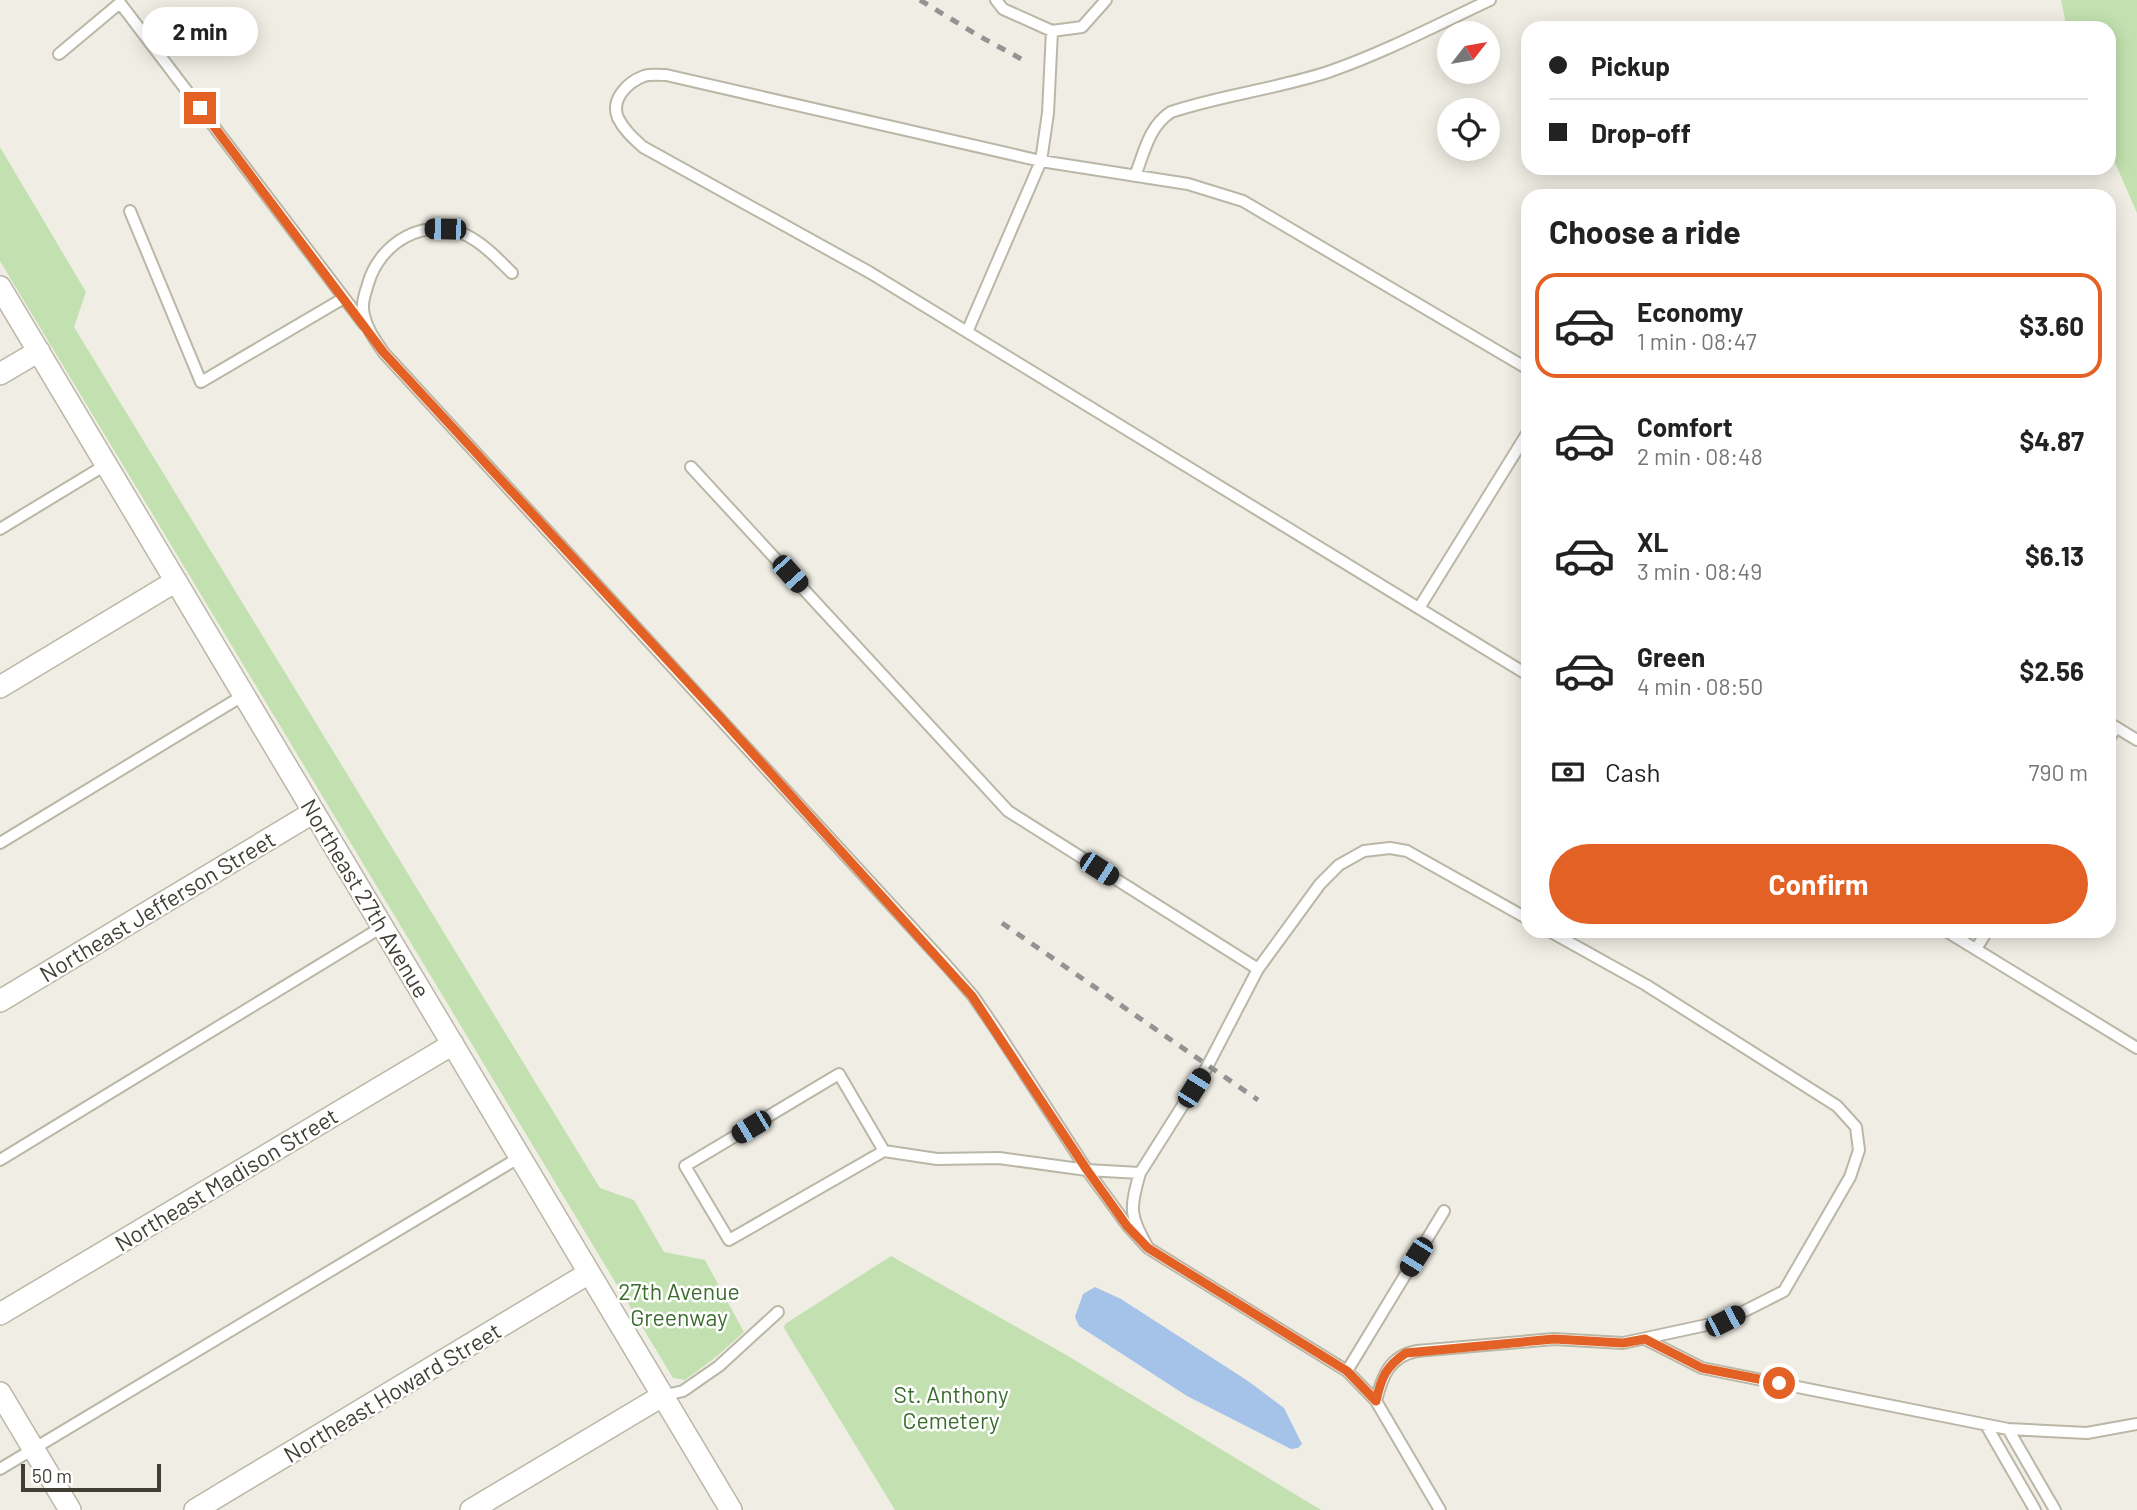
<!DOCTYPE html>
<html lang="en">
<head>
<meta charset="utf-8">
<style>
  body { margin:0; font-family:Barlow,sans-serif; background:#f6f6f6; color:#222; height:100vh; display:flex; flex-direction:column; font-size:26px; white-space:nowrap }
  * { box-sizing:border-box; margin:0 }
  p { font-size:23px; color:#767676 }
  .icon { flex:none; width:38px; height:38px; fill:none; stroke:currentColor; stroke-width:2; stroke-linecap:round; stroke-linejoin:round }
  .map { position:relative; flex:1; overflow:hidden }
  .details { position:absolute; left:1521px; top:189px; width:595px; height:749px; display:flex; flex-direction:column; background:#fff; border-radius:21px; box-shadow:0 4px 18px #0003 }
  .details>* { flex:none }
  .hud { position:absolute; left:1521px; top:21px; width:595px; height:154px; border-radius:21px; box-shadow:0 4px 18px #0003; display:grid; align-content:center; height:154px; padding:0 28px; background:#fff }
  .needle { width:46px; rotate:59deg }
  .controls { position:absolute; left:1437px; top:21px; display:grid; gap:14px }
  .controls a { display:grid; place-items:center; width:63px; height:63px; border-radius:50%; background:#fff; box-shadow:0 4px 18px #0003; font-size:35px }
  .scale { position:absolute; left:21px; bottom:18px; width:140px; box-sizing:border-box; padding-left:7px; border:4px solid #413e34; border-top:0; font-size:19px; line-height:24px; white-space:nowrap; color:#413e34; -webkit-text-stroke:5px #fff; paint-order:stroke }
  .end { position:absolute; width:32px; height:32px; margin:-16px; border:9px solid #e46126; background:#fff; box-shadow:0 0 0 4px #fff }
  .from { border-radius:50% }
  .bubble { position:absolute; height:49px; border-radius:24px; background:#fff; box-shadow:0 4px 18px #0003; font-size:23px; font-weight:700; line-height:49px; text-align:center }
  .car { position:absolute; width:21px; height:42px; margin:-21px -10px; border-radius:9px; box-shadow:0 0 5px 2px #0007; background:linear-gradient(#222 24%,#8ab4d8 0 40%,#222 0 76%,#8ab4d8 0 86%,#222 0) }
  .hud b { display:flex; align-items:center; gap:24px; height:66px; font-size:26px }
  .hud b+b { border-top:2px solid #e0e0e0 }
  .hud i { width:18px; height:18px; background:#222 }
  ul { padding:0; list-style:none }
  li { display:flex; align-items:center; gap:21px; height:105px; margin:0 14px 10px; padding:0 14px; border:4px solid transparent; border-radius:21px }
  li div { flex:1 }
  li b { display:block; font-size:26px }
  li em { font-style:normal; font-weight:700 }
  li.current { border-color:#e46126 }
  li>.icon { width:63px; height:63px; stroke-width:1.5 }
  h2 { padding:0 28px; font-size:32px; line-height:84px }
  .pay { display:flex; align-items:center; gap:18px; height:77px; padding:0 28px; font-size:26px }
  .pay p { margin-inline-start:auto }
  .cta { display:flex; gap:14px; margin-top:auto; padding:14px 28px }
  .cta a { flex:1; height:80px; border-radius:42px; background:#e46126; color:#fff; font-size:28px; font-weight:700; line-height:80px; text-align:center }
  .map>svg:first-child { display:block }
</style>
</head>
<body>
<div class="map">
<svg width="2137" height="1510" viewBox="0 0 2137 1510">
  <rect width="100%" height="100%" fill="#f0eee4"/>
  <path fill="#c3e1b0" d="M2061 0H2137V213L2109 149V28H2067Z
    M0 147 86 292 74 327 600 1188 634 1200 664 1252 705 1260 744 1332 716 1357 685 1380 673 1378 0 261Z
    M891 1256 1068 1356 1321 1510H895L784 1328 785 1324Z"/>
  <path fill="#a5c2e8" d="M1095 1287 1121 1299 1248 1381 1284 1408 1302 1444 1298 1448 1291 1449 1187 1396 1079 1326 1075 1317 1083 1294Z"/>
  <g fill="none" stroke-linecap="round" stroke-linejoin="round">
    <defs>
      <path id="lane" d="M996 0 1003 9 1052 31 1082 27 1106 0
        M59 54 120 3 364 324
        M1135 176C1144 153 1149 126 1171 112 1222 95 1276 89 1328 72 1383 53 1437 25 1490 0
        M130 211 201 382 344 298
        M512 273C498 259 484 244 466 235 425 216 380 242 368 284 365 294 361 304 364 315 367 330 376 341 384 353L947 966 973 996 995 1028 1087 1170 1127 1225 1148 1248
        M967 332 1041 161 1048 113 1052 31
        M1528 369 1243 201 1188 184 1041 161 666 75C659 75 651 74 644 76 628 82 610 99 618 118 624 130 633 138 643 147L869 272 1528 675
        M691 467 1008 811 1258 969
        M0 529 107 464
        M1419 608 1528 432
        M2109 723 2137 740
        M2109 739 2116 727
        M0 843 244 695
        M1946 931 2137 1048
        M1976 949 1987 931
        M884 1151 839 1074 685 1166 729 1240 884 1151 937 1159 999 1158 1087 1170 1140 1173 1207 1067 1258 969 1320 884 1339 865 1364 851 1390 848 1407 851 1528 919
        M0 1160 382 927
        M1140 1173C1129 1210 1130 1215 1148 1248L1347 1371 1376 1401
        M1645 1339 1702 1368 2008 1429 2087 1433 2137 1424
        M1347 1371 1444 1211
        M662 1396 683 1391 719 1366 778 1312
        M1986 1425 2035 1510
        M2008 1429 2055 1510
        M0 1469 520 1157
        M1440 1510 1376 1401C1382 1377 1389 1356 1417 1351L1554 1339 1623 1343 1725 1321 1784 1291 1850 1177 1859 1150 1856 1127 1837 1106 1646 985 1549 931"/>
      <path id="street" d="M0 287 731 1510
        M0 374 39 351
        M0 687 176 581
        M0 1001 314 812
        M0 1314 453 1044
        M0 1393 70 1510
        M195 1510 589 1273
        M471 1510 662 1396"/>
    </defs>
    <use href="#lane" stroke="#bab7a7" stroke-width="14"/>
    <use href="#street" stroke="#bab7a7" stroke-width="24"/>
    <use href="#lane" stroke="#fff" stroke-width="10"/>
    <use href="#street" stroke="#fff" stroke-width="21"/>
    <path stroke="#939393" stroke-width="5" stroke-dasharray="9 9" stroke-linecap="butt" d="M920 0 979 36 1025 61
      M1002 923 1258 1100"/>
  </g>
  <g fill="none" stroke-linecap="round" stroke-linejoin="round">
    <path stroke="#e46126" stroke-width="9" d="M200 108 384 353 719 716 972 996 1087 1170 1127 1226 1148 1248 1347 1371 1376 1401C1381 1378 1386 1366 1406 1353L1554 1339 1623 1343 1645 1339 1702 1368 1779 1383"/>
  </g>
  <g text-anchor="middle" dominant-baseline="central" stroke-width="5" stroke-linejoin="round" paint-order="stroke">
    <g font-size="23" fill="#413e34" stroke="#fff">
      <text transform="translate(366 898) rotate(59)">Northeast 27th Avenue</text>
      <text transform="translate(157 906) rotate(-31)">Northeast Jefferson Street</text>
      <text transform="translate(226 1179) rotate(-31)">Northeast Madison Street</text>
      <text transform="translate(392 1392) rotate(-31)">Northeast Howard Street</text>
    </g>
    <g font-size="23" fill="#3c6c2e" stroke="#fff">
      <text x="679" y="1291">27th Avenue<tspan x="679" dy="26">Greenway</tspan></text>
      <text x="951" y="1394">St. Anthony<tspan x="951" dy="26">Cemetery</tspan></text>
    </g>
  </g>
</svg>
<div class="controls">
<a><svg class="needle" viewBox="-14 -14 28 28"><path d="M0-13l5 13h-10z" fill="#e53935"/><path d="M0 13l5-13h-10z" fill="#767676"/></svg></a>
<a><svg class="icon" aria-label="locate" viewBox="0 0 24 24"><circle cx="12" cy="12" r="6"/><path d="M12 2v4M12 18v4M2 12h4M18 12h4"/></svg></a>
</div>
<div class="scale">50 m</div>
<i class="end from" style="left:1779px;top:1383px"></i>
<i class="end" style="left:200px;top:108px"></i>
<div class="bubble" style="left:142px;top:7px;width:116px">2 min</div>
<i class="car" style="left:445px;top:229px;rotate:271deg"></i>
<i class="car" style="left:790px;top:574px;rotate:138deg"></i>
<i class="car" style="left:1099px;top:869px;rotate:123deg"></i>
<i class="car" style="left:1194px;top:1088px;rotate:32deg"></i>
<i class="car" style="left:751px;top:1127px;rotate:239deg"></i>
<i class="car" style="left:1416px;top:1257px;rotate:212deg"></i>
<i class="car" style="left:1725px;top:1321px;rotate:63deg"></i>
<div class="hud">
<b><i class="from"></i>Pickup</b>
<b><i></i>Drop-off</b>
</div>
<section class="details">
<h2>Choose a ride</h2>
<ul>
<li class="current"><svg class="icon" aria-label="car" viewBox="0 0 24 24"><path d="M5 17H2v-5l4-1 3-4h7l3 4 3 1v5h-3M9 17h6M6 11h13"/><circle cx="7" cy="17" r="2"/><circle cx="17" cy="17" r="2"/></svg><div><b>Economy</b><p>1 min · 08:47</p></div><em>$3.60</em></li>
<li><svg class="icon" aria-label="car" viewBox="0 0 24 24"><path d="M5 17H2v-5l4-1 3-4h7l3 4 3 1v5h-3M9 17h6M6 11h13"/><circle cx="7" cy="17" r="2"/><circle cx="17" cy="17" r="2"/></svg><div><b>Comfort</b><p>2 min · 08:48</p></div><em>$4.87</em></li>
<li><svg class="icon" aria-label="car" viewBox="0 0 24 24"><path d="M5 17H2v-5l4-1 3-4h7l3 4 3 1v5h-3M9 17h6M6 11h13"/><circle cx="7" cy="17" r="2"/><circle cx="17" cy="17" r="2"/></svg><div><b>XL</b><p>3 min · 08:49</p></div><em>$6.13</em></li>
<li><svg class="icon" aria-label="car" viewBox="0 0 24 24"><path d="M5 17H2v-5l4-1 3-4h7l3 4 3 1v5h-3M9 17h6M6 11h13"/><circle cx="7" cy="17" r="2"/><circle cx="17" cy="17" r="2"/></svg><div><b>Green</b><p>4 min · 08:50</p></div><em>$2.56</em></li>
</ul>
<div class="pay"><svg class="icon" aria-label="cash" viewBox="0 0 24 24"><path d="M3 7h18v10H3z"/><circle cx="12" cy="12" r="2"/></svg>Cash<p>790 m</p></div>
<div class="cta"><a>Confirm</a></div>
</section>
</div>
</body>
</html>
